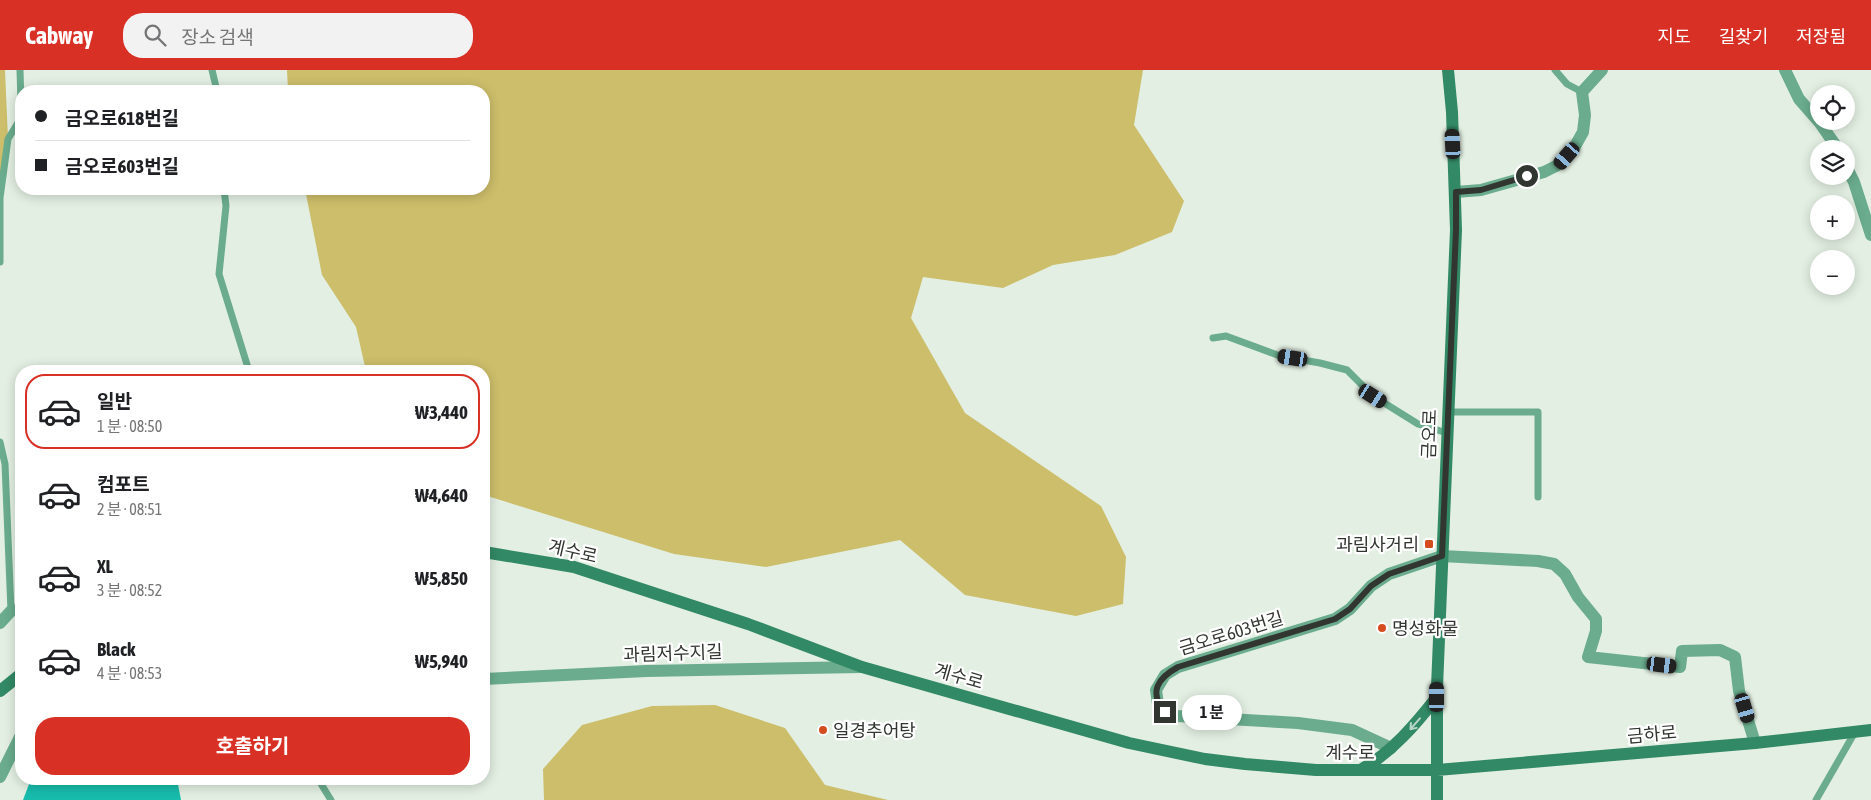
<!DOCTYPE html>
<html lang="ko">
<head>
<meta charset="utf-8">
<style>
  body { margin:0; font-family:"Asap Condensed","Noto Sans KR",sans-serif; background:#f2f2f2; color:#202124; height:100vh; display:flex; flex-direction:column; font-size:19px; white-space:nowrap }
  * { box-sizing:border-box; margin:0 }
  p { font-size:16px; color:#757577 }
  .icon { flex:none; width:28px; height:28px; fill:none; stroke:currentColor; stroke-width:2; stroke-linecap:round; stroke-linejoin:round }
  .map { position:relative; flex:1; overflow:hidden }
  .drawer { position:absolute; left:15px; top:295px; width:475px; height:420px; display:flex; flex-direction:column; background:#fff; border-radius:20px; box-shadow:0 2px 12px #0003 }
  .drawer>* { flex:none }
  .hud { position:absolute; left:15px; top:15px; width:475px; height:110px; border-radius:20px; box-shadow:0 2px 12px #0003; display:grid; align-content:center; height:110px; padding:0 20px; background:#fff }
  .controls { position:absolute; left:1810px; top:15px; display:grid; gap:10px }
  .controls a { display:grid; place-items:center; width:45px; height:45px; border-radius:50%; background:#fff; box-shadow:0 2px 12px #0003; font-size:25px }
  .end { position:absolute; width:22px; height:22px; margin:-11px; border:6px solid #323631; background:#fff; box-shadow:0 0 0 2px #fff }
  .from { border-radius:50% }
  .bubble { position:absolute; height:35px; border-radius:18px; background:#fff; box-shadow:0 2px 12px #0003; font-size:16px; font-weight:700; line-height:35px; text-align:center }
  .car { position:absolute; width:15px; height:30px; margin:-15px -8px; border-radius:6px; box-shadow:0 0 4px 1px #0007; background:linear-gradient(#222 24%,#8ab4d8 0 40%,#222 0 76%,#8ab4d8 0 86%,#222 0) }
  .hud b { display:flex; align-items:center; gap:18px; height:48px; font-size:19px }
  .hud b+b { border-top:1px solid #e0e0e0 }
  .hud i { width:12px; height:12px; background:#202124 }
  ul { padding:9px 0 0; list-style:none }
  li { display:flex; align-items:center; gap:15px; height:75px; margin:0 10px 8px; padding:0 10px; border:2px solid transparent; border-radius:20px }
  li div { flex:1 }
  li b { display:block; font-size:19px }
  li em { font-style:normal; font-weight:700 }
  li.current { border-color:#d93025 }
  li>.icon { width:45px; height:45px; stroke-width:1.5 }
  .primary-button { display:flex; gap:10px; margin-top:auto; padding:10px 20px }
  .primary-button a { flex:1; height:58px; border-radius:20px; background:#d93025; color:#fff; font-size:20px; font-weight:700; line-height:58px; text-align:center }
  header { display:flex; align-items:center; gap:30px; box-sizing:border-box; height:70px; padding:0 25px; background:#d93025; color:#fff }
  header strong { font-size:24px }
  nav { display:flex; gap:28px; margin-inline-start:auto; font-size:18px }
  .search { width:350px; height:45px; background:#f2f2f2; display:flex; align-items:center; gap:12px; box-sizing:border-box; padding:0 18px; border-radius:20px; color:#757577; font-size:19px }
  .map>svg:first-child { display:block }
</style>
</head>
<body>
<header>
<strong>Cabway</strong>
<div class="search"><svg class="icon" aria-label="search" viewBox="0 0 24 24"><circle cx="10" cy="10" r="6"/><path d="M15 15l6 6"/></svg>장소 검색</div>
<nav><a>지도</a><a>길찾기</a><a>저장됨</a></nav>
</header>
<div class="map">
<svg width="1871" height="730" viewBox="0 0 1871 730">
  <rect width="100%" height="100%" fill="#e3efe2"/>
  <path fill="#ccbe6a" d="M0 0H5L8 69 0 112Z
    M287 0H1143L1134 55 1184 131 1172 162 1115 185 1053 195 1003 218 923 207 911 248 965 343 1101 436 1126 487 1123 534 1076 546 965 525 900 470 766 497 674 484 484 425V301H366L356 257 322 205 305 119H484V21H288Z
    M715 635 785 658 825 715 888 730H544L543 699 582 655 652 636Z"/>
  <path fill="#17bcac" d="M31 709H177L181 730H23Z"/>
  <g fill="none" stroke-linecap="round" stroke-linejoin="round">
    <path stroke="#6aac8d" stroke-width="7" d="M212 0 217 21
      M1555 0 1567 14 1582 22
      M224 119 226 136 219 204 249 301
      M0 192V128L8 69 19 51 21 34 20 0
      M1213 268 1226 266 1280 286 1320 293 1347 300 1373 326 1418 354 1447 363
      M1447 342H1538V427
      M0 372 5 394 11 541
      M11 541 21 534
      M318 709 331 730
      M1816 730 1855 662"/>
    <path stroke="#6aac8d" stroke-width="12" d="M1785 0 1799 29 1820 53 1838 79
      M1846 96 1854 112 1871 165
      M1456 122 1481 120 1544 102 1560 94 1574 78 1583 62 1585 45 1582 22 1602 0
      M484 609 646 601 861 597
      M1391 678 1352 660 1298 653 1177 646 1165 642 1158 634 1156 620 1165 605 1178 597 1335 549 1350 539 1371 516 1389 504 1442 486 1538 491 1554 494 1565 504 1578 527 1596 549V561L1588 587 1680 597 1682 581 1720 580 1735 587 1739 621 1755 673
      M0 707 21 665"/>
    <path stroke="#6aac8d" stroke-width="12" d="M0 553 11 541"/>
    <path stroke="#328965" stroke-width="12" d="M484 482 574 497 748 554 862 597 1129 673 1205 689 1245 694 1316 700H1437L1755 673 1871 660
      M0 621 21 604
      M1362 699C1392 682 1415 655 1437 627
      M1437 730V617L1456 160 1452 42 1448 0"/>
  </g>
  <defs><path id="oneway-shaft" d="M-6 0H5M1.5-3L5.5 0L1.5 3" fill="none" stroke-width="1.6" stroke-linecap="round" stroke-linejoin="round" transform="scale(1.25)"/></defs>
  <use stroke="#b7d6c9" href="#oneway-shaft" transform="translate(1415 654) rotate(131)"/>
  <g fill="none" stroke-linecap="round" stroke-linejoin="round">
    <path stroke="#323631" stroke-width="6" d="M1165 642C1148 622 1158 608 1178 597L1335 549 1350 539 1371 516 1389 504 1442 486 1456 160V122L1481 120 1527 106"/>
  </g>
  <g fill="#d54d1e" stroke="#fff" stroke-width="2">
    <rect x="1424" y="469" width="10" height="10" rx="2.5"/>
    <circle cx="1382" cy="558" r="5"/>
    <circle cx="823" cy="660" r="5"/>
  </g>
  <g text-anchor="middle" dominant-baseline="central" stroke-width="4.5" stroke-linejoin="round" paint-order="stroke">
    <g font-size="18" fill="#323631" stroke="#fff">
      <text transform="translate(1429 364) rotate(-88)">금오로</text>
      <text transform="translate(573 481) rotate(13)">계수로</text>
      <text transform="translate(1231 563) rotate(-17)">금오로603번길</text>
      <text transform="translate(673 583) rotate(-2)">과림저수지길</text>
      <text transform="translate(959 606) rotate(16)">계수로</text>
      <text transform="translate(1652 664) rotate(-5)">금하로</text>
      <text x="1350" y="682">계수로</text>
    </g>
    <g font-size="18" fill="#323631" stroke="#fff" text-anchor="start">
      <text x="1419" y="474" text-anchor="end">과림사거리</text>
      <text x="1392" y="558">명성화물</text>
      <text x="833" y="660">일경추어탕</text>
    </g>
  </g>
</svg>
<div class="controls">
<a><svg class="icon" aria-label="locate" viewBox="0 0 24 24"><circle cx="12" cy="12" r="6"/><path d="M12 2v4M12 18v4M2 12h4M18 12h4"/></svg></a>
<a><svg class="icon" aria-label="layers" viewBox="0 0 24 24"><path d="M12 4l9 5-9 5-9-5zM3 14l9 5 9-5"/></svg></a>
<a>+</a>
<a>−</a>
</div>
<i class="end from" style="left:1527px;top:106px"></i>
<i class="end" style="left:1165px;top:642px"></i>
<div class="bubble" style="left:1182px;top:625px;width:60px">1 분</div>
<i class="car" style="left:1453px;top:74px;rotate:357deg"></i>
<i class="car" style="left:1567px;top:86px;rotate:221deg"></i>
<i class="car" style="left:1293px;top:288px;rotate:279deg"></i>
<i class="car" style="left:1373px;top:326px;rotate:122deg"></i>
<i class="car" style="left:1662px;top:595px;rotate:97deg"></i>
<i class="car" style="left:1437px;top:627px;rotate:0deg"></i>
<i class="car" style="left:1745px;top:638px;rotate:163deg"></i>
<div class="hud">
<b><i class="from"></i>금오로618번길</b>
<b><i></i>금오로603번길</b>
</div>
<section class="drawer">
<ul>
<li class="current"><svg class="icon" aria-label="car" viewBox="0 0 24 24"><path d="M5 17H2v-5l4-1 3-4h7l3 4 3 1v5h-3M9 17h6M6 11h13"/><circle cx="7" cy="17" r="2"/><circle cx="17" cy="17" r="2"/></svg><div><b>일반</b><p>1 분 · 08:50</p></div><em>₩3,440</em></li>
<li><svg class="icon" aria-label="car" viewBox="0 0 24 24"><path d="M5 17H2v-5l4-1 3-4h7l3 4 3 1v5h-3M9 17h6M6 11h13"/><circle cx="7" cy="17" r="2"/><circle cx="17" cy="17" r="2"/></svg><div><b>컴포트</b><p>2 분 · 08:51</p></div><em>₩4,640</em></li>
<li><svg class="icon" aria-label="car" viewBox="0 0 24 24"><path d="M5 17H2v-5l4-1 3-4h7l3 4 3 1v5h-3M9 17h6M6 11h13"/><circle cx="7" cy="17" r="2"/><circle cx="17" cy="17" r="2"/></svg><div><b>XL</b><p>3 분 · 08:52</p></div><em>₩5,850</em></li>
<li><svg class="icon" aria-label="car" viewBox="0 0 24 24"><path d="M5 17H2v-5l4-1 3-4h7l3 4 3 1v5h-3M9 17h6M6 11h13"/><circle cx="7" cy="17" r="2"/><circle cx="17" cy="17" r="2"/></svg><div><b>Black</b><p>4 분 · 08:53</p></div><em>₩5,940</em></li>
</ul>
<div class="primary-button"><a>호출하기</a></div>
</section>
</div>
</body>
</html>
